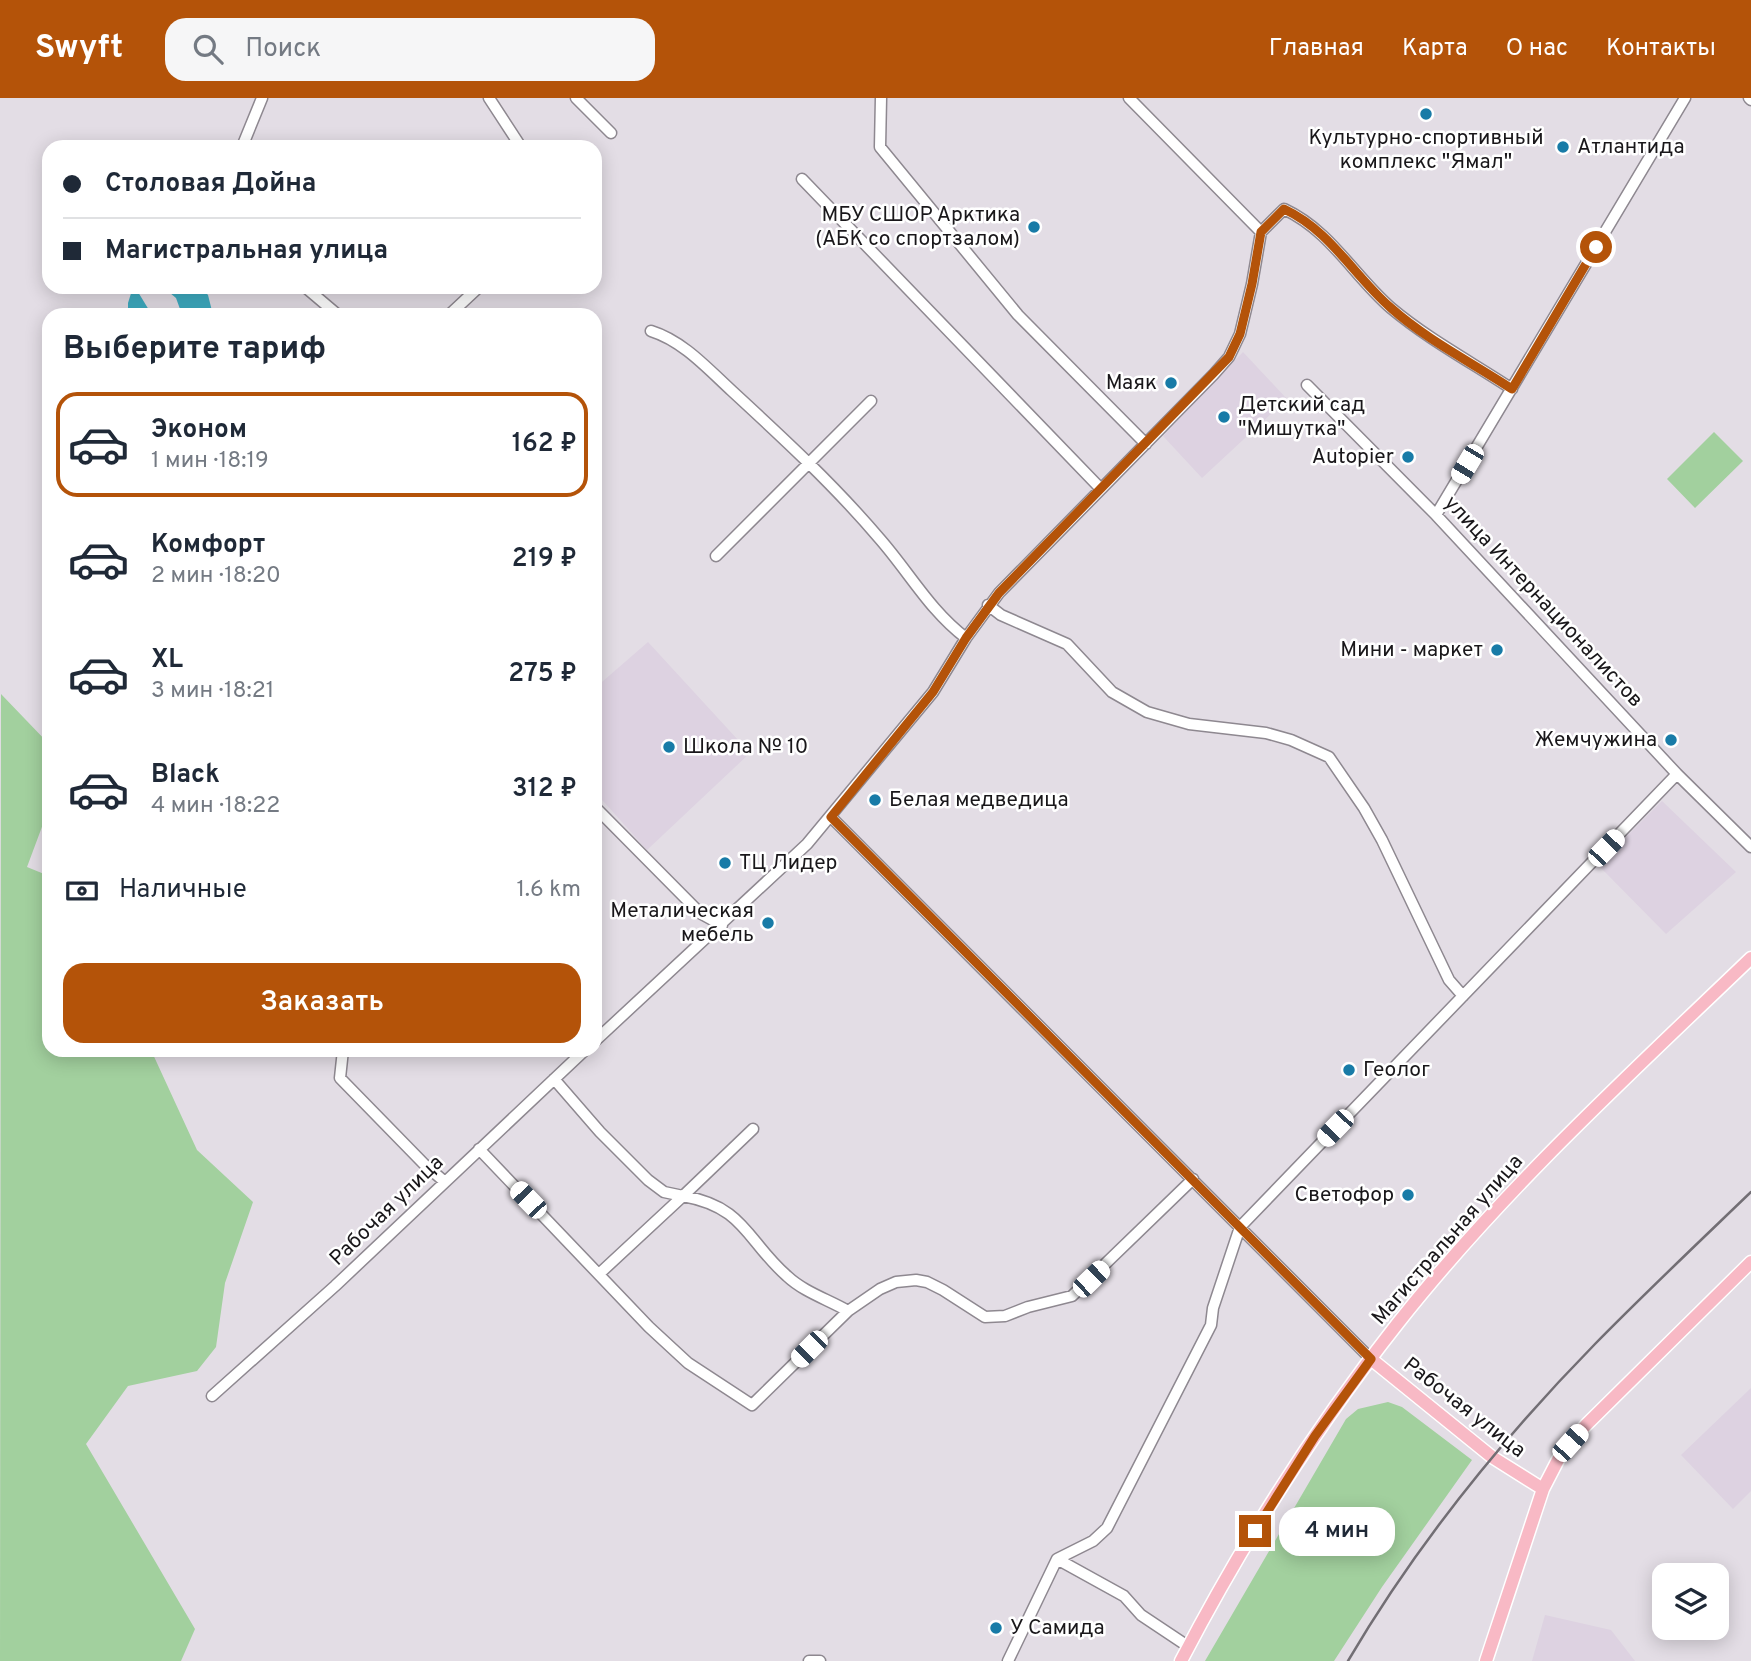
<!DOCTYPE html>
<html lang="ru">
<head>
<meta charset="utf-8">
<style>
  body { margin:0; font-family:Overpass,sans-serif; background:#f6f6f7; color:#1f2937; height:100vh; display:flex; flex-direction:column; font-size:26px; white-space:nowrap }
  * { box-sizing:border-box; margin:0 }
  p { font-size:23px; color:#747a83 }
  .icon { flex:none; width:38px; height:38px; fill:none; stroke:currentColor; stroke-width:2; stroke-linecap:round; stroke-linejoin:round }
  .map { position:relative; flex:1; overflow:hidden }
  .panel { position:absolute; left:42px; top:210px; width:560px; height:749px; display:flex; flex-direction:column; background:#fff; border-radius:21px; box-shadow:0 4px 18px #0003 }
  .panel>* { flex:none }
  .banner { position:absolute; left:42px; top:42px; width:560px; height:154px; border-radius:21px; box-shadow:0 4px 18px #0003; display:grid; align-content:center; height:154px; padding:0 21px; background:#fff }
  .controls { position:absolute; left:1652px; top:1465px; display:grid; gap:14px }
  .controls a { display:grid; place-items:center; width:77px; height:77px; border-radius:14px; background:#fff; box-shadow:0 4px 18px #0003; font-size:35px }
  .end { position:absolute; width:32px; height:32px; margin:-16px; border:9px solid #b45309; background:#fff; box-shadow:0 0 0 4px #fff }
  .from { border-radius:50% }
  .bubble { position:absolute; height:49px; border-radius:21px; background:#fff; box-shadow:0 4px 18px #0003; font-size:23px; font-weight:600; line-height:49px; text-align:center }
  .car { position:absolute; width:21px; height:42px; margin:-21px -10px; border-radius:9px; box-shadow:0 0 5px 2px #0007; background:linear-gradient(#fff 24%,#345 0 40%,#fff 0 76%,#345 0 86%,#fff 0) }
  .banner b { display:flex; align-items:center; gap:24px; height:66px; font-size:26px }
  .banner b+b { border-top:2px solid #e0e1e3 }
  .banner i { width:18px; height:18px; background:#1f2937 }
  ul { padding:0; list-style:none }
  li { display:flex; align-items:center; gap:21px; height:105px; margin:0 14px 10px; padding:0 7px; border:4px solid transparent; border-radius:21px }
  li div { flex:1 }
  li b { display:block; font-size:26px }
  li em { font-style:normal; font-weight:600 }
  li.active { border-color:#b45309 }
  li>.icon { width:63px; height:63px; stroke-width:1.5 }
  h2 { padding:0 21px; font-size:32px; line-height:84px }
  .pay { display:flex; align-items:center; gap:18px; height:77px; padding:0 21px; font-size:26px }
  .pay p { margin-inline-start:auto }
  .cta { display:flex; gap:14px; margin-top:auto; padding:14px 21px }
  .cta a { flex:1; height:80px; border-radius:21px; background:#b45309; color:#fff; font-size:28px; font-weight:600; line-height:80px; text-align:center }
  header { display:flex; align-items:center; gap:42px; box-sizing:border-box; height:98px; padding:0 35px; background:#b45309; color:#fff }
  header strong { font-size:33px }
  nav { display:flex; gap:38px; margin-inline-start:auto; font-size:24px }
  .search { width:490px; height:63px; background:#f6f6f7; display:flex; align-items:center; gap:18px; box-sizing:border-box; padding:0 24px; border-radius:21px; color:#747a83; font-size:26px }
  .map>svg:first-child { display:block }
</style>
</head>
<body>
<header>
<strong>Swyft</strong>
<div class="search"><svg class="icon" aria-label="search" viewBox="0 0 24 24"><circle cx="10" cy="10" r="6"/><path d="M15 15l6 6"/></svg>Поиск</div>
<nav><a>Главная</a><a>Карта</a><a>О нас</a><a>Контакты</a></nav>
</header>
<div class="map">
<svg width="1751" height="1563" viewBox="0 0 1751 1563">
  <rect width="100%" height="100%" fill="#e3dde5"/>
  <path fill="#ddd2e1" d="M1243 254 1287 301 1202 380 1163 338Z
    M648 544 750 655 647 752 595 694V642L598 639 595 636V590Z
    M1662 703 1736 774 1666 836 1598 767Z
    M1751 1290V1393L1733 1411 1681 1357Z
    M1545 1517 1611 1532 1635 1563H1532Z"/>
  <path fill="#a2d09e" d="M1714 334 1743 363 1695 410 1667 381Z
    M1 596 49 646V710L27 769 49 778V952H151L197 1052 253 1104 225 1185 216 1249 197 1273 128 1288 86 1346 195 1531 181 1563H0Z
    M1388 1304 1402 1309 1472 1362 1382 1489 1334 1563H1205L1346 1321 1358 1311Z"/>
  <path fill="#3eabc0" d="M133 189H135L152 217H128V205Z
    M163 189H201L208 197 212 213 206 217H191L180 211 176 200Z"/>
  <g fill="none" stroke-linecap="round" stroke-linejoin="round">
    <defs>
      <path id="minor" d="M489 0 521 49
        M576 0 611 35
        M881 0 880 49 1018 217 1146 346
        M1749 0 1751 2
        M242 49 262 0
        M802 81 1101 391
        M1261 134 1284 111C1331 133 1353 177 1391 210 1428 241 1471 264 1512 291
        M305 189 338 217
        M449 217 479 189
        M651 233C683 243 707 270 732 293 783 340 834 387 879 440 909 474 930 513 966 540
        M1307 287 1436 417 1677 676 1751 749
        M1436 417 1685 0
        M716 458 871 303
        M988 507 1001 517 1067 546 1112 594 1147 614 1189 626 1266 635 1291 642 1329 659 1364 710 1382 742 1449 882 1463 898
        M595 709 700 815 722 827
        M831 719 1371 1261
        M595 943 807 746 933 594 966 540 999 495 1214 276 1229 259 1240 236 1252 186 1261 134 1129 0
        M343 952 340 980 424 1066 445 1084
        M554 981 600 1034 648 1082 664 1094 683 1098 753 1031
        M479 1051 649 1229 688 1265 752 1307 848 1213 880 1191 896 1184 916 1182 927 1184 943 1192 985 1219 1005 1218 1028 1209 1072 1198 1193 1081
        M599 1176 683 1098C745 1109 746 1142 787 1178 804 1194 827 1201 848 1213
        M212 1298 335 1188 585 952
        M1057 1461 1124 1498 1141 1517 1189 1549
        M809 1563H820
        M1008 1563 1057 1461 1093 1443 1107 1430 1211 1227 1213 1210 1240 1129 1677 676"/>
      <path id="major" d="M1371 1261 1492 1359 1543 1391
        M1181 1563C1243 1444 1315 1330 1398 1225 1503 1092 1629 977 1751 860
        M1486 1563 1543 1391 1560 1358 1586 1327 1751 1164"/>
    </defs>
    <use href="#minor" stroke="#8e8890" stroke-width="13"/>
    <use href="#major" stroke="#fff" stroke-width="15"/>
    <use href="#minor" stroke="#fff" stroke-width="10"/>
    <use href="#major" stroke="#f8b9c5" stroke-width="12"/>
    <path stroke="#726e74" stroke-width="2.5" d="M1348 1563C1416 1447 1501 1342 1595 1246 1646 1194 1699 1144 1751 1094"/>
  </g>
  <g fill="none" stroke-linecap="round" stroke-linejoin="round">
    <path stroke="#b45309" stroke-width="9" d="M1255 1433 1315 1338 1371 1261 831 719 933 594 966 540 999 495 1229 259 1240 236 1252 186 1261 134 1284 111C1331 133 1353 177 1391 210 1427 242 1471 264 1512 291L1596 149"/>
  </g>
  <g fill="#187ba7" stroke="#fff" stroke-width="2.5">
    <circle cx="1426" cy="16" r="7"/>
    <circle cx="1563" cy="49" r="7"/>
    <circle cx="1034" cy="129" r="7"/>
    <circle cx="1171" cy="285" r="7"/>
    <circle cx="1224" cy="319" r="7"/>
    <circle cx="1408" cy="359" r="7"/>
    <circle cx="1497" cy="552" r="7"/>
    <circle cx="1671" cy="642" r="7"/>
    <circle cx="669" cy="649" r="7"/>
    <circle cx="875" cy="702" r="7"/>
    <circle cx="725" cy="765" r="7"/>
    <circle cx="768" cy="825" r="7"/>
    <circle cx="1349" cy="972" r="7"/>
    <circle cx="1408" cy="1097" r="7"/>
    <circle cx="996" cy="1530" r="7"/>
  </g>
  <g text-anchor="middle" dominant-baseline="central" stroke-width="5" stroke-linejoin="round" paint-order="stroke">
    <g font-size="21" fill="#19171a" stroke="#fff" text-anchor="start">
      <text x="1426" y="40" text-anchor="middle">Культурно-спортивный<tspan x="1426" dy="24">комплекс "Ямал"</tspan></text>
      <text x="1577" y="49">Атлантида</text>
      <text x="1020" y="117" text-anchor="end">МБУ СШОР Арктика<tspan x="1020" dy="24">(АБК со спортзалом)</tspan></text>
      <text x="1157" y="285" text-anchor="end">Маяк</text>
      <text x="1238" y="307">Детский сад<tspan x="1238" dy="24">"Мишутка"</tspan></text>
      <text x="1394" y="359" text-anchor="end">Autopier</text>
      <text x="1483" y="552" text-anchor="end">Мини - маркет</text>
      <text x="1657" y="642" text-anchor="end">Жемчужина</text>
      <text x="683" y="649">Школа № 10</text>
      <text x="889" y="702">Белая медведица</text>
      <text x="739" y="765">ТЦ Лидер</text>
      <text x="754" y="813" text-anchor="end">Металическая<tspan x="754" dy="24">мебель</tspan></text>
      <text x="1363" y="972">Геолог</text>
      <text x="1394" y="1097" text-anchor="end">Светофор</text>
      <text x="1010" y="1530">У Самида</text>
    </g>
    <g font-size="21" fill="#19171a" stroke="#fff">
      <text transform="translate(1543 504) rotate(47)">улица Интернационалистов</text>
      <text transform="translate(387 1113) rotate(-44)">Рабочая улица</text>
      <text transform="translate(1448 1142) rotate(-49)">Магистральная улица</text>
      <text transform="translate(1464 1310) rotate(38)">Рабочая улица</text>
    </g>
  </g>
</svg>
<div class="controls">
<a><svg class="icon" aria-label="layers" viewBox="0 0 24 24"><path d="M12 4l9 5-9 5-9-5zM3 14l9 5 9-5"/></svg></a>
</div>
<i class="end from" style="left:1596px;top:149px"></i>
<i class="end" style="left:1255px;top:1433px"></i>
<div class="bubble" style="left:1279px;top:1409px;width:116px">4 мин</div>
<i class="car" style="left:1467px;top:366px;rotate:211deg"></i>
<i class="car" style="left:1606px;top:750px;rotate:44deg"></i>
<i class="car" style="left:1335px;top:1030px;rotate:224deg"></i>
<i class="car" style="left:528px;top:1102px;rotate:316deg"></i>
<i class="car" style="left:1091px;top:1181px;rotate:46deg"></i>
<i class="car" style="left:809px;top:1251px;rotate:225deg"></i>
<i class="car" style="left:1570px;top:1345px;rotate:42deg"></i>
<div class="banner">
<b><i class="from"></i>Столовая Дойна</b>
<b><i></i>Магистральная улица</b>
</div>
<section class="panel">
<h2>Выберите тариф</h2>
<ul>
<li class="active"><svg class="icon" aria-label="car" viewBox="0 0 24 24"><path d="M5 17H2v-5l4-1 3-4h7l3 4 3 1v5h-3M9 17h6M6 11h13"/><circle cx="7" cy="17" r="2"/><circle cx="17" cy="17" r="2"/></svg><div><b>Эконом</b><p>1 мин · 18:19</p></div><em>162 ₽</em></li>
<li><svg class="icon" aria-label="car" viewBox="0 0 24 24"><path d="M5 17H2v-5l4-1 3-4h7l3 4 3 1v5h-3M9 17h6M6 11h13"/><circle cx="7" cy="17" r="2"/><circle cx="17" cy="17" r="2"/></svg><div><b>Комфорт</b><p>2 мин · 18:20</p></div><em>219 ₽</em></li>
<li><svg class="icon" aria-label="car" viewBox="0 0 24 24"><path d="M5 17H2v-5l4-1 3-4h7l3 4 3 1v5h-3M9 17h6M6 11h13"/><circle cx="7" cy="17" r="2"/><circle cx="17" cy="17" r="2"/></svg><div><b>XL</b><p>3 мин · 18:21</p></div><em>275 ₽</em></li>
<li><svg class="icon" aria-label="car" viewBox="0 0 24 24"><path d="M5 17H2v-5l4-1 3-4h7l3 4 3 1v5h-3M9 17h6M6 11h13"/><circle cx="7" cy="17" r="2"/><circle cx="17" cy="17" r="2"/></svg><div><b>Black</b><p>4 мин · 18:22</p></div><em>312 ₽</em></li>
</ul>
<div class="pay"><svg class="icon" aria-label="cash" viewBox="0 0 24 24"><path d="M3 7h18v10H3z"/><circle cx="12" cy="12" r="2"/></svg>Наличные<p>1.6 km</p></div>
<div class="cta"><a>Заказать</a></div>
</section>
</div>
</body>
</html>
